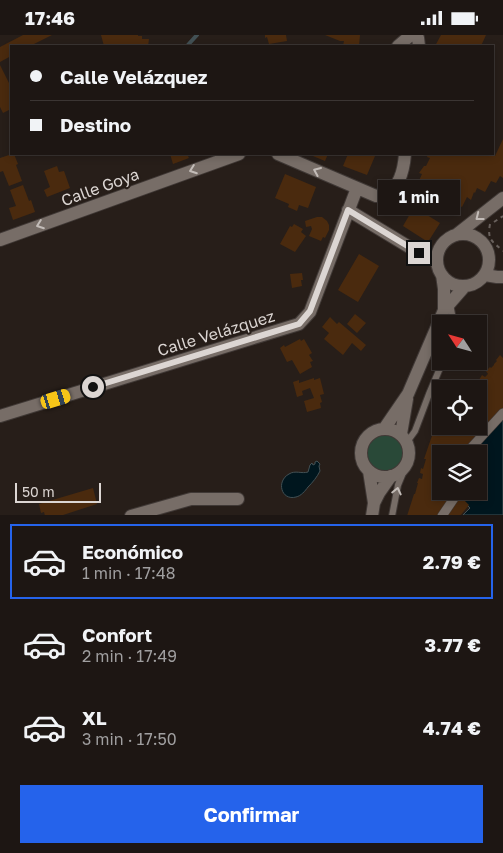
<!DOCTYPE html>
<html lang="es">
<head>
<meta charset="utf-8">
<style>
  body { margin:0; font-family:"Golos Text",sans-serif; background:#2a2321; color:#f1f3f6; height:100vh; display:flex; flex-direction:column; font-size:19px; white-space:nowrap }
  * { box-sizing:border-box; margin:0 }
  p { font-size:16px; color:#a09fa0 }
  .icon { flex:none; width:28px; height:28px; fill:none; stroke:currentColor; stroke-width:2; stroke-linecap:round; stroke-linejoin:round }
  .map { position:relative; height:480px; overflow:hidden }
  .details { display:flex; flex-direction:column; background:#1d1613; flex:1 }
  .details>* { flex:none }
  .banner { position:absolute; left:10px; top:10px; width:484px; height:110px; border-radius:0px; box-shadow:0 2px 8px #0003,0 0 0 1px #3b3533; display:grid; align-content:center; height:110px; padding:0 20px; background:#1d1613 }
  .needle { width:32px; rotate:306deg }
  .controls { position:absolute; left:432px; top:280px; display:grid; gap:10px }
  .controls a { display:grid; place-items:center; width:55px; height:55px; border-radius:0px; background:#1d1613; box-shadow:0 2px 8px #0003,0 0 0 1px #3b3533; font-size:25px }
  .scale { position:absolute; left:15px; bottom:12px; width:86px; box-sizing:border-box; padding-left:5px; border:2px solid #dcd6d3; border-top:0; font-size:14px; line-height:18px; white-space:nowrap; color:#dcd6d3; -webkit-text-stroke:4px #271e19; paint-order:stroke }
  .end { position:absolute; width:22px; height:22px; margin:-11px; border:6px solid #dcd6d3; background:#111; box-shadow:0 0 0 2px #111 }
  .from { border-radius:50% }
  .bubble { position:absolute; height:35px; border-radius:0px; background:#1d1613; box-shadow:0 2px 8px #0003,0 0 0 1px #3b3533; font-size:16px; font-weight:700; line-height:35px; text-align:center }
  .car { position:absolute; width:15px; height:30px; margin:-15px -8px; border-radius:6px; box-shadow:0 0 4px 1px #0007; background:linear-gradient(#f5c518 24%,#345 0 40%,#f5c518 0 76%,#345 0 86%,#f5c518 0) }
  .banner b { display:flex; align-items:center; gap:18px; height:48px; font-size:19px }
  .banner b+b { border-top:1px solid #3b3533 }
  .banner i { width:12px; height:12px; background:#f1f3f6 }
  ul { padding:9px 0 0; list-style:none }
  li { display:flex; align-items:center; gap:15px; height:75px; margin:0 10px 8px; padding:0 10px; border:2px solid transparent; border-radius:0px }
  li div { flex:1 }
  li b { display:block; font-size:19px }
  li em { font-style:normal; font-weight:700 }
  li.current { border-color:#2563eb }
  li>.icon { width:45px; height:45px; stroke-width:1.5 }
  .cta { display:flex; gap:10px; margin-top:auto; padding:10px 20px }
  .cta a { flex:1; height:58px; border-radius:0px; background:#2563eb; color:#fff; font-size:20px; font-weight:700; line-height:58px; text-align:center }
  .status { display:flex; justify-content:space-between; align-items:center; height:35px; padding:0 25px; background:#1d1613; direction:ltr }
  .status svg { height:14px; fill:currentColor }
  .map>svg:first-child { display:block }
</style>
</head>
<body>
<div class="status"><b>17:46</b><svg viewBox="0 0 49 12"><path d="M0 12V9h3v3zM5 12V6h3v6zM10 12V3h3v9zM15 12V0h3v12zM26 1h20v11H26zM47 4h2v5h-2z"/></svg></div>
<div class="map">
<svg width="503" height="481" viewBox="0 0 503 481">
  <rect width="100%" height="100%" fill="#271e19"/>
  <path fill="#294938" d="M367 418a18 18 0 1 1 36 0a18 18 0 1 1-36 0Z"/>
  <path fill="#00161e" stroke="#425054" d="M503 382V480H463L470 473 460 463 466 456H479V442L480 440 479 434V419H474L473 415Z
    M317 426 320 429 319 431 320 436C317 442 313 447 308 452 305 456 301 461 296 462 281 466 276 446 289 439 295 435 302 439 308 437L310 430 312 428 313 430 315 429V427Z"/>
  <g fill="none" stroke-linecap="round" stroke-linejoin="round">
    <path stroke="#425054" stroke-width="4" d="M187 11 197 0"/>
  </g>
  <path fill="#4a2a0e" d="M23 0H52L30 11H11V21L0 27V12Z
    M101 0H138V1H142V4H149L148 11H104Z
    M265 0H286L287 6 269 9 267 2 265 3Z
    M325 0H360L359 11H343L344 6H340Z
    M441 0H486L481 11H435Z
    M0 30 11 52V74L3 78 0 72Z
    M503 104V143L500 141 496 148 491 146 485 157 477 153 475 158 474 157 471 165 467 162 462 172 458 170 452 181 416 163 421 152 417 150 422 139 419 138 424 131H426L430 123 427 122 428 119H491L495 121Z
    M12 119H14L18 129 16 130 22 146 9 151 3 136 0 137V123Z
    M170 119H187L189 123 173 129Z
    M308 119H328L325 126Z
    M348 119H370L375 121 367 140 343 131Z
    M57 131 59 137 64 136 70 153 47 162 44 155 50 152 44 136Z
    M285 139 316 152 308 173 299 170 297 176 288 172 289 169 275 163Z
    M23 150 29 166 31 165 35 177 13 185 9 173 16 171 10 155Z
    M414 172 440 188 428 207 403 191Z
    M317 182H322L327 186 329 190V195L325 203 323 202 321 206 309 201 312 194 311 191 306 192 305 186Z
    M294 189 303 194 301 197 306 201 295 217 280 209 290 191 292 192Z
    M359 219 379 231 358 267 338 255Z
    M302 238 303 245H301L302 251 292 253 290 239Z
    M355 279 366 288 357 298 347 289Z
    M330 282 337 289 339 287 366 310 361 316 352 308 343 320 324 304 329 298 322 292Z
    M300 304 301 306 304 304 312 318 309 320 313 326 310 327 312 332 300 339 292 325 287 327 280 313 284 310 285 312Z
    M500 320 503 323V377L471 413 467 410 464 414 469 415 468 419H441V456H455L469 470 460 481H407L414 459H415L418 448H417L419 443 422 444 423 439 420 438 421 433 423 434 426 424H424L435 392 438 388 439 389 441 387V391H479V354H469L472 351 474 353 482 340 485 342 488 339 486 336 490 332 491 333 494 330V329L497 326 496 325Z
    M314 343V345L320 343 324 359 320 360 322 367 320 368 321 373 307 377 304 366 314 363 310 353 302 356 303 360 297 362 293 347 299 345V348Z
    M93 453 97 469 60 481H45L44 477 41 478 39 469Z"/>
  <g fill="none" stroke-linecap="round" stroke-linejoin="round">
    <defs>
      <path id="service" d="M450 269 454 289
        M407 407 415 396 429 359 443 326
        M392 481 398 450 405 433"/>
      <path id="pedestrian" d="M471 419 470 414 503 378
        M442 481 459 456"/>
      <path id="minor" d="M416 0 418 3 419 11
        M398 11 411 0
        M278 119 376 161C379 160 384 160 387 158 401 151 404 132 405 119
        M348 175 419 218 430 224 437 223
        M437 225a26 26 0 1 1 52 0a26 26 0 1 1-52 0Z
        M456 200 503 163
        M0 205 239 119
        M442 240 444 254V275
        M485 240 497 242H503
        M0 381 299 289 310 277 357 153
        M361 418a24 24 0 1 1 48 0a24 24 0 1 1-48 0Z
        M384 394 408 359 444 275 465 251
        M401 399 407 364
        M369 436 374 468 372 481
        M374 468 379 458 391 441
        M131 481 191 464H238"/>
    </defs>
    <use href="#service" stroke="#403936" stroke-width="8"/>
    <use href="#pedestrian" stroke="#403936" stroke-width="10"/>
    <use href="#minor" stroke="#403936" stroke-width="14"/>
    <path stroke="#68605c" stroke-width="2" stroke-dasharray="4 4" stroke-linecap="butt" d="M494 187 503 181
      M490 189C487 205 492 206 503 216"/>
    <use href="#service" stroke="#776d67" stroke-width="6"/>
    <use href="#pedestrian" stroke="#776d67" stroke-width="9"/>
    <use href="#minor" stroke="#776d67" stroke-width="12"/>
  </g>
  <defs><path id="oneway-chevron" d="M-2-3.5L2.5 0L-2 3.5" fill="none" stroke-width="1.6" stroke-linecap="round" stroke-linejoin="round" transform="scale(1.25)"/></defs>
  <g stroke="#c3bcb8">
    <use href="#oneway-chevron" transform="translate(193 135) rotate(160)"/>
    <use href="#oneway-chevron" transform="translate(317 136) rotate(-157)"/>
    <use href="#oneway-chevron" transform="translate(479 182) rotate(142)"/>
    <use href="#oneway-chevron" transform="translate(40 190) rotate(160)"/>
    <use href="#oneway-chevron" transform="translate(397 456) rotate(-77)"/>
  </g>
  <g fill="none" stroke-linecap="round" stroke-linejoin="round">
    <path stroke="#dcd6d3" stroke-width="6" d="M93 352 299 289 310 276 348 175 419 218"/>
  </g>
  <g text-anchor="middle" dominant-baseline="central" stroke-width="4" stroke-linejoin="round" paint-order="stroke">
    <g font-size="16" fill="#dcd6d3" stroke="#271e19">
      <text transform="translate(100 152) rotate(-20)">Calle Goya</text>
      <text transform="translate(216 298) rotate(-17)">Calle Velázquez</text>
    </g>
  </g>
</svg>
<div class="controls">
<a><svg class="needle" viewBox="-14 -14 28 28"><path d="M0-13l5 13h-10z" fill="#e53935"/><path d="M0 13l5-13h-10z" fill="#a09fa0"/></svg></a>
<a><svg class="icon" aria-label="locate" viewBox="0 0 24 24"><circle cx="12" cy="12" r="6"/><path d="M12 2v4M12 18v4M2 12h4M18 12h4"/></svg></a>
<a><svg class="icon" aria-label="layers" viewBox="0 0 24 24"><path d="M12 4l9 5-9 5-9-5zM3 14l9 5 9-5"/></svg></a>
</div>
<div class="scale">50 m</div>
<i class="end from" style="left:93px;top:352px"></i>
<i class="end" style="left:419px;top:218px"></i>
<div class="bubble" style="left:378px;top:145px;width:82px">1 min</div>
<i class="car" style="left:56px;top:364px;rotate:73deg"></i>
<div class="banner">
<b><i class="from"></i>Calle Velázquez</b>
<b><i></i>Destino</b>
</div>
</div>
<section class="details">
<ul>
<li class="current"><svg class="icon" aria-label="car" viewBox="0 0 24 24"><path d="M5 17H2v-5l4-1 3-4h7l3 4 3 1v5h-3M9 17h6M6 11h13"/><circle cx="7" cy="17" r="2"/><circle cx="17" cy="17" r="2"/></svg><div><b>Económico</b><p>1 min · 17:48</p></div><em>2.79 €</em></li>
<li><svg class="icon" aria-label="car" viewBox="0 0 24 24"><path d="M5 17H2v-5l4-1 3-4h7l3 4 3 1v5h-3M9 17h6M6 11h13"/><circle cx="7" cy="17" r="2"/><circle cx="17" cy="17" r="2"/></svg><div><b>Confort</b><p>2 min · 17:49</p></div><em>3.77 €</em></li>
<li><svg class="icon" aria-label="car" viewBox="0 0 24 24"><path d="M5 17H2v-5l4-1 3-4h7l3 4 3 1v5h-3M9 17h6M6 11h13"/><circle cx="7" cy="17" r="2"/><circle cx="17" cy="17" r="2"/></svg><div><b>XL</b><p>3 min · 17:50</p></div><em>4.74 €</em></li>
</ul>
<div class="cta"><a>Confirmar</a></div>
</section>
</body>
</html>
